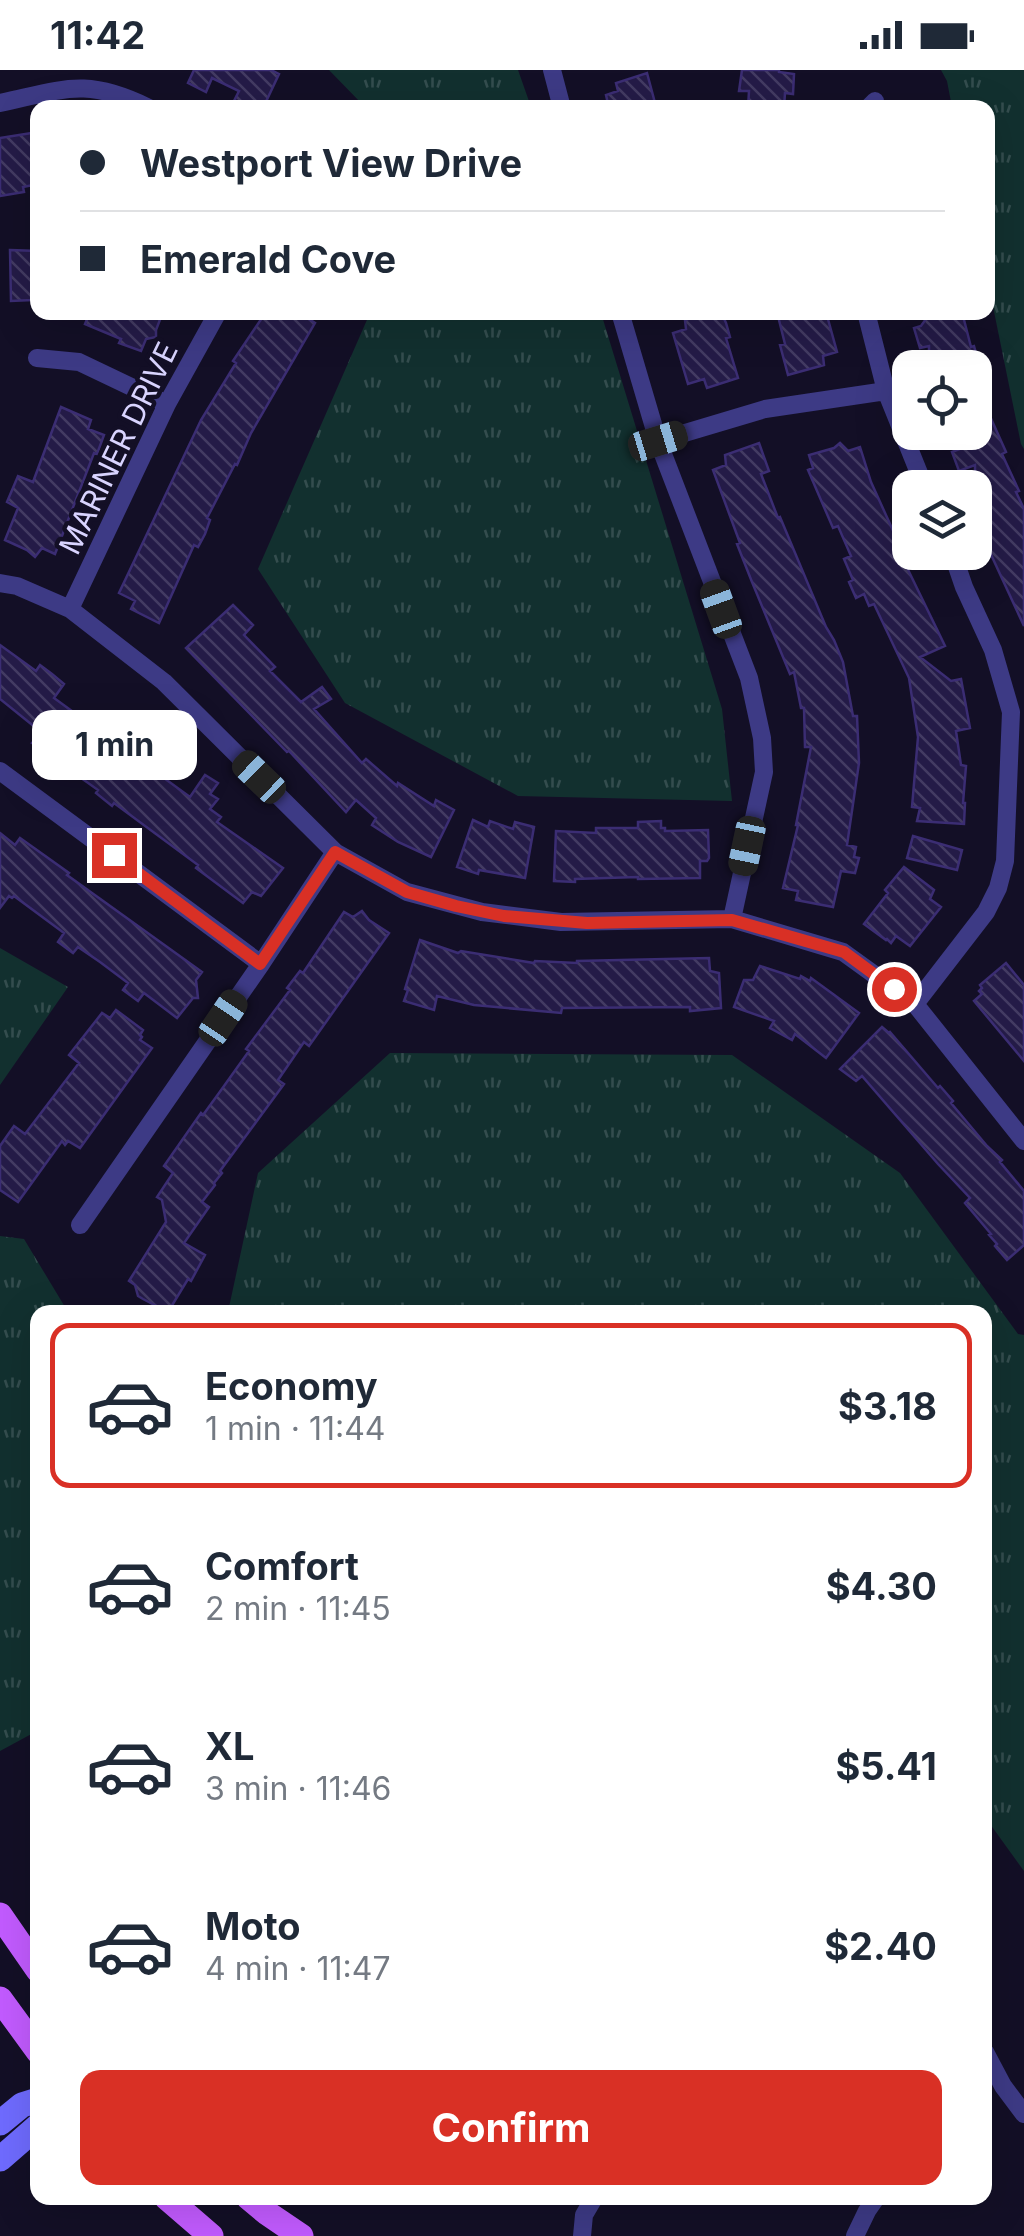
<!DOCTYPE html>
<html lang="en">
<head>
<meta charset="utf-8">
<style>
  body { margin:0; font-family:Inter,sans-serif; background:#f2f2f3; color:#1f2937; height:100vh; display:flex; flex-direction:column; font-size:38px; white-space:nowrap }
  * { box-sizing:border-box; margin:0 }
  p { font-size:32px; color:#747a83 }
  .icon { flex:none; width:55px; height:55px; fill:none; stroke:currentColor; stroke-width:2; stroke-linecap:round; stroke-linejoin:round }
  .map { position:relative; flex:1; overflow:hidden }
  .drawer { position:absolute; left:30px; top:1235px; width:962px; height:900px; display:flex; flex-direction:column; background:#fff; border-radius:20px; box-shadow:0 10px 40px #0002 }
  .drawer>* { flex:none }
  .hud { position:absolute; left:30px; top:30px; width:965px; height:220px; border-radius:20px; box-shadow:0 10px 40px #0002; display:grid; align-content:center; height:220px; padding:0 50px; background:#fff }
  .buttons { position:absolute; left:892px; top:280px; display:grid; gap:20px }
  .buttons a { display:grid; place-items:center; width:100px; height:100px; border-radius:20px; background:#fff; box-shadow:0 10px 40px #0002; font-size:50px }
  .end { position:absolute; width:45px; height:45px; margin:-22px; border:12px solid #d93025; background:#fff; box-shadow:0 0 0 5px #fff }
  .from { border-radius:50% }
  .bubble { position:absolute; height:70px; border-radius:20px; background:#fff; box-shadow:0 10px 40px #0002; font-size:32px; font-weight:700; line-height:70px; text-align:center }
  .car { position:absolute; width:30px; height:60px; margin:-30px -15px; border-radius:12px; box-shadow:0 0 8px 2px #0007; background:linear-gradient(#222 24%,#8ab4d8 0 40%,#222 0 76%,#8ab4d8 0 86%,#222 0) }
  .hud b { display:flex; align-items:center; gap:35px; height:95px; font-size:38px }
  .hud b+b { border-top:2px solid #e0e1e3 }
  .hud i { width:25px; height:25px; background:#1f2937 }
  ul { padding:18px 0 0; list-style:none }
  li { display:flex; align-items:center; gap:30px; height:165px; margin:0 20px 15px; padding:0 30px; border:5px solid transparent; border-radius:20px }
  li div { flex:1 }
  li b { display:block; font-size:38px }
  li em { font-style:normal; font-weight:700 }
  li.active { border-color:#d93025 }
  li>.icon { width:90px; height:90px; stroke-width:1.5 }
  .button { display:flex; gap:20px; margin-top:auto; padding:20px 50px }
  .button a { flex:1; height:115px; border-radius:20px; background:#d93025; color:#fff; font-size:40px; font-weight:700; line-height:115px; text-align:center }
  .status { display:flex; justify-content:space-between; align-items:center; height:70px; padding:0 50px; background:#fff; direction:ltr }
  .status svg { height:28px; fill:currentColor }
  .map>svg:first-child { display:block }
</style>
</head>
<body>
<div class="status"><b>11:42</b><svg viewBox="0 0 49 12"><path d="M0 12V9h3v3zM5 12V6h3v6zM10 12V3h3v9zM15 12V0h3v12zM26 1h20v11H26zM47 4h2v5h-2z"/></svg></div>
<div class="map">
<svg width="1024" height="2166" viewBox="0 0 1024 2166">
  <defs>
    <pattern id="grass-tufts" width="24" height="20" patternUnits="userSpaceOnUse" patternTransform="scale(2.5)"><rect width="24" height="20" fill="#12302f"/><path d="M3 7l-1-3M5 7V3M7 7l1-3M15 17l-1-3M17 17v-4M19 17l1-3" fill="none" stroke="#344d4e"/></pattern>
    <pattern id="building-back-hatch" width="6" height="6" patternUnits="userSpaceOnUse" patternTransform="scale(2.5)"><rect width="6" height="6" fill="#241b47"/><path d="M-1 5l2 2M0 0l6 6M5-1l2 2" fill="none" stroke="#433b63"/></pattern>
  </defs>
  <rect width="100%" height="100%" fill="#130f26"/>
  <path fill="url(#grass-tufts)" d="M329 0H518L531 37H365Z
    M941 0H1024V379L1021 374 988 212V38L952 37 947 11Z
    M370 243H601L722 639 732 731 518 726 345 633 258 499Z
    M0 878 68 917 0 1015Z
    M390 983 732 985 900 1103 1018 1264 1024 1265V1801L985 1747V1242H228L258 1103Z
    M0 1166 24 1169 68 1242H38L37 1661 0 1681Z"/>
  <path fill="url(#building-back-hatch)" stroke="#3b2d73" stroke-width="2.5" d="M194 0H271L279 4 263 38H243L233 33 239 21 212 8 206 22 188 13Z
    M742 0H779V2L794 4 793 24 785 23 784 38H748L749 21H739Z
    M647 3 655 33 638 38H609L606 25 618 21 616 13Z
    M38 62V114L23 117 24 122 0 126V68Z
    M10 180 38 181V210L36 220H32V230L11 231Z
    M90 242H163L156 260V267L146 269 141 281 119 273 121 269 85 254Z
    M266 242H298L315 253 251 363 237 395 235 394 207 448 210 450 205 464 198 477 194 475 159 553 131 539 135 531 119 523 201 350 236 293 233 291Z
    M709 242H721L726 253 730 267 726 268 738 308 707 318 704 309 688 314 673 263 686 259 685 250Z
    M777 242H826L837 282 823 286 824 295 788 305 780 275 785 274Z
    M931 242 937 244 962 242 971 277 974 276 980 298H929V276L920 278 914 258 921 256Z
    M975 313 1006 382 1002 384 1019 421 1016 422 1024 439V556L975 450V395L959 401 952 382 962 378 958 370 975 363Z
    M61 337 91 350 88 359 104 365 97 384 94 383 55 484 42 478 35 487 27 480 5 470 18 438 7 432 18 406 33 412Z
    M759 373 769 401 761 404 778 448 780 447 826 557 834 570 843 592 853 646H857L859 693 847 775 856 777 854 787 859 788 855 803 841 801 833 837 796 830 798 821 783 818 798 755H796L811 677H805L804 638H801L794 602 790 604 752 512 737 474 740 473 713 400 726 395 725 385Z
    M840 373 848 381 860 377 871 412 900 476 897 477 945 576 920 587 951 611 961 609 970 658 956 661 961 695 966 696 963 733H965L964 754 917 751 920 738 912 737 918 667 909 608 874 534 869 536 864 524 856 528 849 512 853 510 844 489 851 486 838 456 833 458 808 400 813 398 809 385 834 378Z
    M233 535 253 555 244 565 275 597 270 601 301 632 322 617 331 629 314 639 362 693 366 689 397 716 398 713 434 736 436 730 454 740 431 787 398 772 372 755 376 748 356 730 346 742 289 681 287 682 186 578Z
    M0 575 36 601 40 595 52 604 64 614 54 628 190 727 205 705 218 713 210 724 218 729 210 739 221 747 217 752 283 798 261 826 252 822 243 833 196 798 198 795 114 733 112 736 96 723 98 720 32 673 41 662 0 629Z
    M473 750 488 757 490 751 513 759 515 752 534 757 525 808 479 800 478 804 457 797Z
    M661 751V758H665V761L708 760 709 788 707 791H700V808L638 809V807L575 809V812L554 811 556 761 596 763V758H638V752Z
    M0 763 15 775 20 768 69 803 67 805 202 902 196 910 198 928H193L177 948 144 923 138 931 123 920 128 913 100 892 78 877 73 883 58 872 64 863 14 826 12 828 9 826 0 838Z
    M913 766 962 780 957 800 907 788Z
    M904 797 934 820 930 829 941 837 910 876 896 866 891 873 887 869 886 870 864 854 888 823 885 820Z
    M362 841 369 850 389 863 309 976 304 972 278 1010 284 1014 220 1101 222 1103 214 1113 215 1115 202 1132 209 1137 184 1173 205 1185 191 1211 188 1209 168 1242 143 1229 138 1226 135 1215 129 1211 166 1152 162 1130 157 1127 173 1103 164 1096 201 1043 203 1045 219 1023 249 981 246 979 290 920 287 918 300 901 303 903 344 842 353 847Z
    M420 870 458 883 461 881 534 893 535 891 577 893V891L709 888 710 901 719 903 721 938 690 941V937L562 938 561 943 474 935 437 926 434 940 404 931 408 920 405 919Z
    M1006 893 1024 915V991L974 931 982 924 979 921 982 918 980 915Z
    M760 896 800 909 801 906 810 911 811 908 859 943 826 988 795 964 792 970 770 958 774 951 734 937 744 910H753Z
    M116 940 143 960 140 965 142 967 140 970 152 978 80 1078 68 1071 65 1075 62 1071 18 1132 0 1120V1076L14 1056 25 1064 79 993 69 985 102 943 110 948Z
    M882 957 889 963 890 962 938 1018 940 1016 953 1031 951 1033 987 1076 1002 1090 1000 1092 1024 1121V1175L1007 1190 995 1176 997 1174 989 1165 991 1164 965 1133 970 1128 938 1094 862 1006 856 1011 840 999Z"/>
  <g fill="none" stroke-linecap="round" stroke-linejoin="round">
    <path stroke="#3d3a85" stroke-width="18" d="M552 0 562 38
      M0 33C65 19 86 7 149 38
      M868 38 875 31
      M620 242 658 371 749 608 762 668 764 702 732 849
      M866 242 886 321 925 418
      M37 288 79 292 167 334
      M658 371 765 339 886 321
      M0 513 17 516 70 539 164 612 335 782 407 822 482 842 561 852 732 849 843 882 915 934 1024 1071
      M70 539 167 334 218 242
      M0 701 261 894
      M915 934 986 842 998 818 1005 791 1011 642 993 580 964 517 952 482
      M80 1155 261 894 335 782
      M985 1982 1003 2016 1024 2044
      M582 2166 584 2145 594 2128
      M855 2166 867 2141 876 2128"/>
    <path stroke="#6f6bff" stroke-width="25" d="M0 2053 22 2035 38 2030
      M0 2089 38 2056"/>
    <path stroke="#c25bff" stroke-width="25" d="M0 1845 38 1900
      M0 1929 38 1981
      M167 2128 211 2166
      M249 2128 267 2143 301 2166"/>
  </g>
  <g fill="none" stroke-linecap="round" stroke-linejoin="round">
    <path stroke="#d93025" stroke-width="12" d="M114 785 260 894 335 782 407 822 456 836 504 846 587 853 732 850 844 882 894 919"/>
  </g>
  <g text-anchor="middle" dominant-baseline="central" stroke-width="9" stroke-linejoin="round" paint-order="stroke">
    <g font-size="30" fill="#d9d4ff" stroke="#130f26">
      <text transform="translate(118 378) rotate(-64)">MARINER DRIVE</text>
    </g>
  </g>
</svg>
<div class="buttons">
<a><svg class="icon" aria-label="locate" viewBox="0 0 24 24"><circle cx="12" cy="12" r="6"/><path d="M12 2v4M12 18v4M2 12h4M18 12h4"/></svg></a>
<a><svg class="icon" aria-label="layers" viewBox="0 0 24 24"><path d="M12 4l9 5-9 5-9-5zM3 14l9 5 9-5"/></svg></a>
</div>
<i class="end from" style="left:894px;top:919px"></i>
<i class="end" style="left:114px;top:785px"></i>
<div class="bubble" style="left:32px;top:640px;width:165px">1 min</div>
<i class="car" style="left:658px;top:371px;rotate:73deg"></i>
<i class="car" style="left:721px;top:539px;rotate:340deg"></i>
<i class="car" style="left:259px;top:707px;rotate:314deg"></i>
<i class="car" style="left:747px;top:776px;rotate:192deg"></i>
<i class="car" style="left:223px;top:948px;rotate:34deg"></i>
<div class="hud">
<b><i class="from"></i>Westport View Drive</b>
<b><i></i>Emerald Cove</b>
</div>
<section class="drawer">
<ul>
<li class="active"><svg class="icon" aria-label="car" viewBox="0 0 24 24"><path d="M5 17H2v-5l4-1 3-4h7l3 4 3 1v5h-3M9 17h6M6 11h13"/><circle cx="7" cy="17" r="2"/><circle cx="17" cy="17" r="2"/></svg><div><b>Economy</b><p>1 min · 11:44</p></div><em>$3.18</em></li>
<li><svg class="icon" aria-label="car" viewBox="0 0 24 24"><path d="M5 17H2v-5l4-1 3-4h7l3 4 3 1v5h-3M9 17h6M6 11h13"/><circle cx="7" cy="17" r="2"/><circle cx="17" cy="17" r="2"/></svg><div><b>Comfort</b><p>2 min · 11:45</p></div><em>$4.30</em></li>
<li><svg class="icon" aria-label="car" viewBox="0 0 24 24"><path d="M5 17H2v-5l4-1 3-4h7l3 4 3 1v5h-3M9 17h6M6 11h13"/><circle cx="7" cy="17" r="2"/><circle cx="17" cy="17" r="2"/></svg><div><b>XL</b><p>3 min · 11:46</p></div><em>$5.41</em></li>
<li><svg class="icon" aria-label="car" viewBox="0 0 24 24"><path d="M5 17H2v-5l4-1 3-4h7l3 4 3 1v5h-3M9 17h6M6 11h13"/><circle cx="7" cy="17" r="2"/><circle cx="17" cy="17" r="2"/></svg><div><b>Moto</b><p>4 min · 11:47</p></div><em>$2.40</em></li>
</ul>
<div class="button"><a>Confirm</a></div>
</section>
</div>
</body>
</html>
